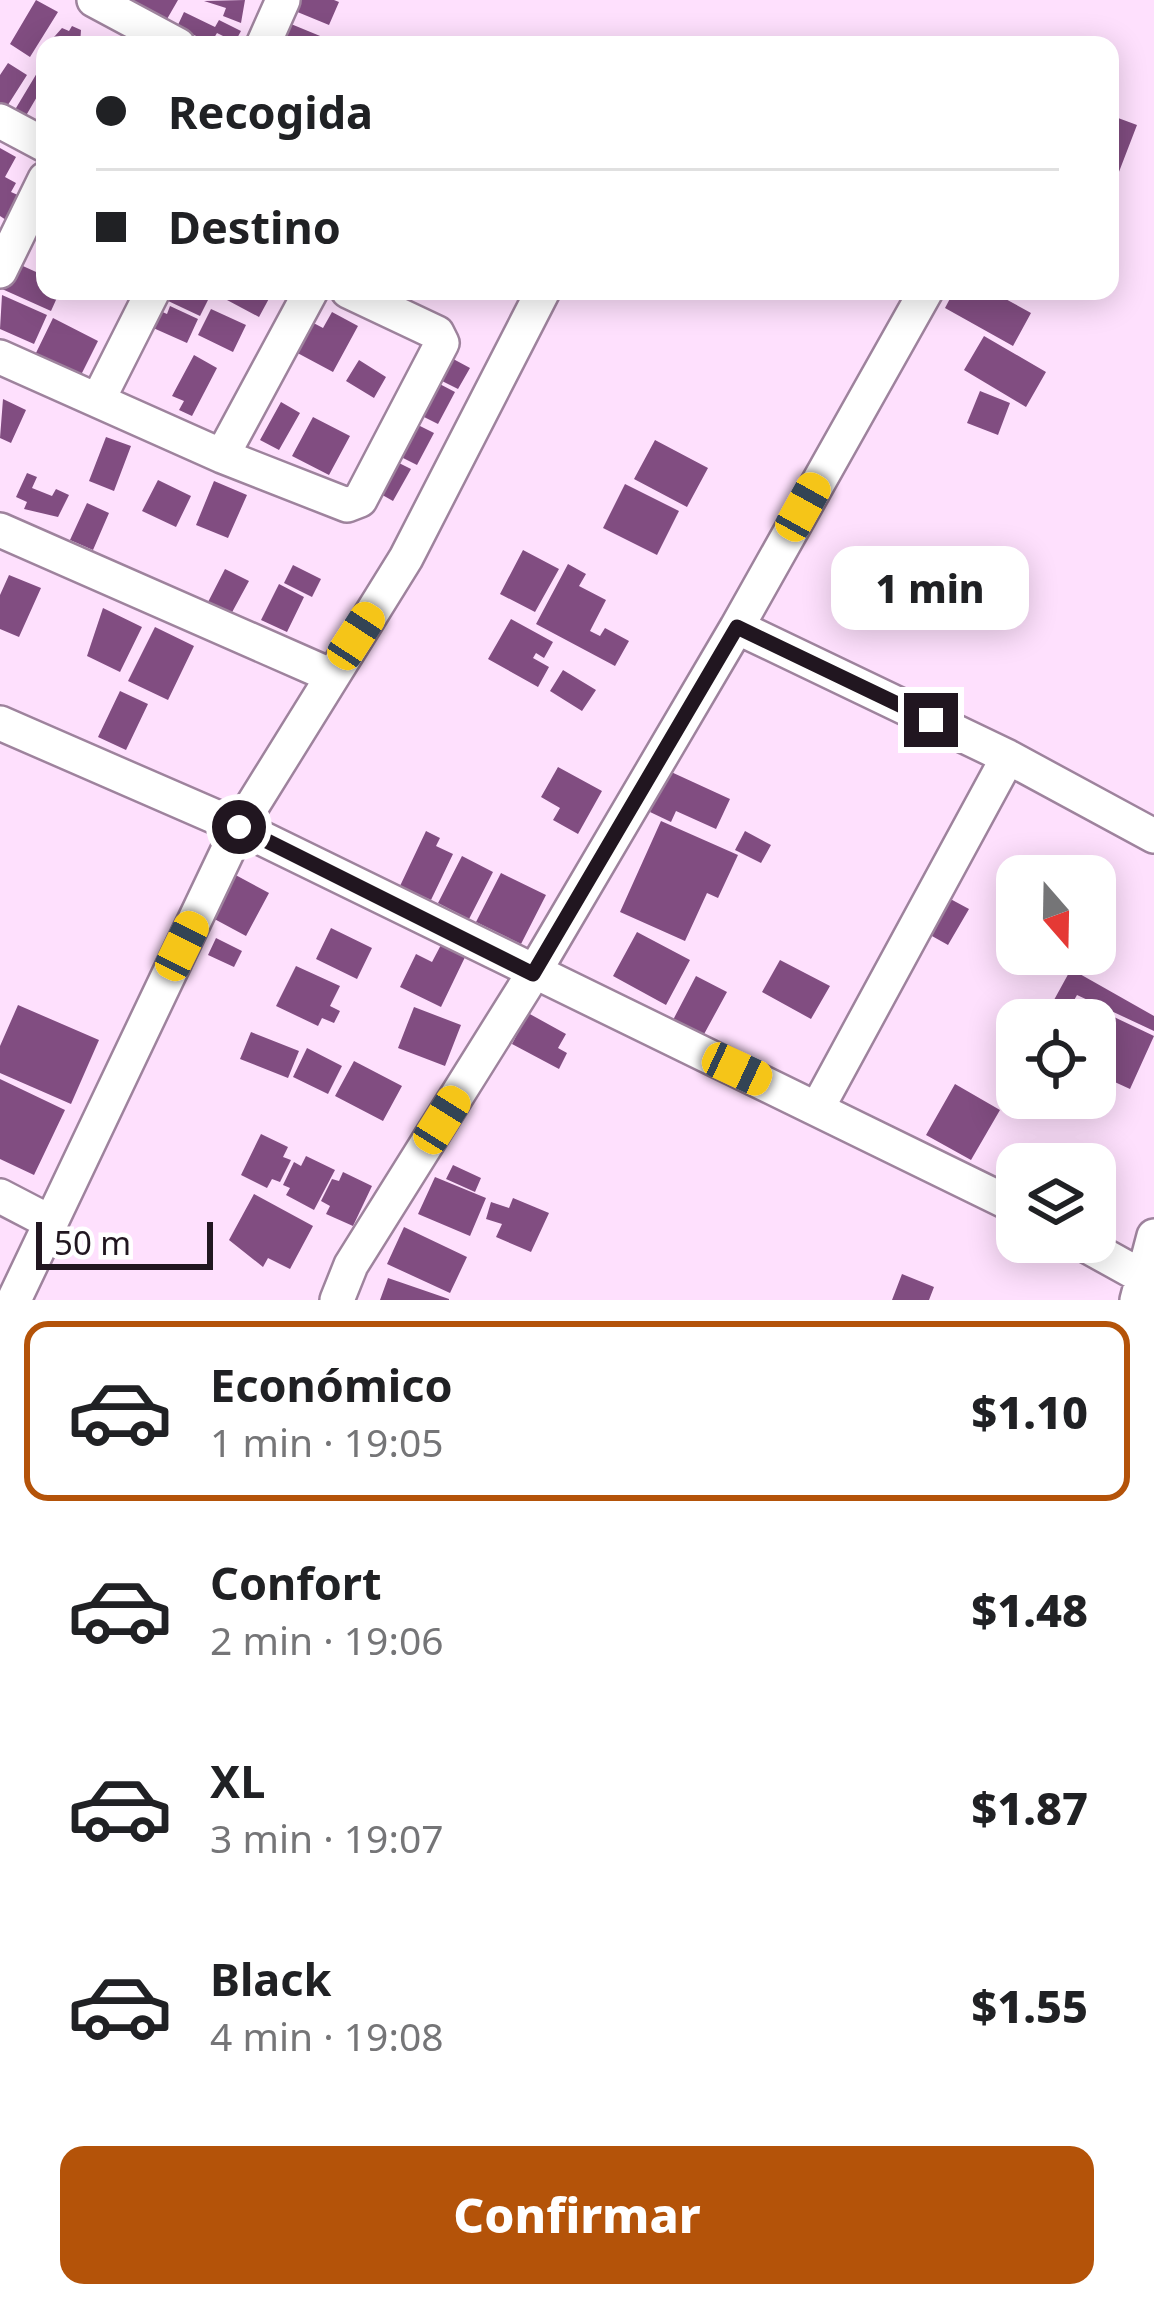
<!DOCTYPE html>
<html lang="es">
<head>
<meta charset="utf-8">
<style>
  body { margin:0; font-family:"Noto Sans",sans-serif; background:#f2f2f2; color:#202124; height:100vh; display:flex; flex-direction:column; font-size:45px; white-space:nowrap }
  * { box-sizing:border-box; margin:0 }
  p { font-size:39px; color:#757577 }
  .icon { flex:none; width:66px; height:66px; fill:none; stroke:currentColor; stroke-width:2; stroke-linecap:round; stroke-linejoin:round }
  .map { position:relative; height:1300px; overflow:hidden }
  .panel { display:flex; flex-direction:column; background:#fff; flex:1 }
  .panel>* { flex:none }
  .guide { position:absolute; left:36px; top:36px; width:1083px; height:264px; border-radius:24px; box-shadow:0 6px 30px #0003; display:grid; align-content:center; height:264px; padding:0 60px; background:#fff }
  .needle { width:78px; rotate:160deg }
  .buttons { position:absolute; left:996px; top:855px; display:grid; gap:24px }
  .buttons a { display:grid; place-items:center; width:120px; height:120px; border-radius:24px; background:#fff; box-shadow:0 6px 30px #0003; font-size:60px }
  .scale { position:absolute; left:36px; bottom:30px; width:177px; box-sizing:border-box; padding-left:12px; border:6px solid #211620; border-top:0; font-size:33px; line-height:42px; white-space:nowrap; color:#211620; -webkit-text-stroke:9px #fff; paint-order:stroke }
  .end { position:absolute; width:54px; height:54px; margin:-27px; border:15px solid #211620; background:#fff; box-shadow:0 0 0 6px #fff }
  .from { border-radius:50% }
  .bubble { position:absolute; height:84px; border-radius:24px; background:#fff; box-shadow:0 6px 30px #0003; font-size:39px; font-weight:800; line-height:84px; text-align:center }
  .car { position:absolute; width:36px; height:72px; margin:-36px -18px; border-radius:15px; box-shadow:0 0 9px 3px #0007; background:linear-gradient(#f5c518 24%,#345 0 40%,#f5c518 0 76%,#345 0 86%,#f5c518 0) }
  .guide b { display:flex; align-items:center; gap:42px; height:114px; font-size:45px }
  .guide b+b { border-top:3px solid #e0e0e0 }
  .guide i { width:30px; height:30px; background:#202124 }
  ul { padding:21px 0 0; list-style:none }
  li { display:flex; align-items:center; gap:36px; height:180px; margin:0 24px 18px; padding:0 36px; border:6px solid transparent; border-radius:24px }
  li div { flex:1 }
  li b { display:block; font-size:45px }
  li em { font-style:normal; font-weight:800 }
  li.on { border-color:#b45309 }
  li>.icon { width:108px; height:108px; stroke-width:1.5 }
  .button { display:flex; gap:24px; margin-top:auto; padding:24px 60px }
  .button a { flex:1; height:138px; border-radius:24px; background:#b45309; color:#fff; font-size:48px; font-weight:800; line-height:138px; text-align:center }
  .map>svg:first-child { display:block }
</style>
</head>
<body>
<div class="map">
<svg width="1154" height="1300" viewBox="0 0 1154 1300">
  <rect width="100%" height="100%" fill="#fee0fd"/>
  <path fill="#814d81" d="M36 0 58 12 30 57 10 44Z
    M113 0H178L163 26Z
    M245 0 241 23 223 16 226 8 204 1Z
    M293 0H334L339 2 329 25 295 11Z
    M184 12 215 27 219 20 241 31 235 42 217 33 211 43 177 27Z
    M291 24 325 38 321 45H282Z
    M72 26 81 30 80 45H47L62 28 69 31Z
    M8 63 27 75 6 108 0 104V75Z
    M37 73 45 83 24 119 13 113Z
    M1110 115 1137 125 1117 177 1110 175Z
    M0 148 16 157 5 177 16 183 11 192 20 196 6 220 0 216Z
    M14 262 45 276V291H60L51 311 2 289Z
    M170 291H269L272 293 259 317 212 292 200 316 166 300Z
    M954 291H991L1031 313 1013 346 945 308Z
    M2 295 47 315 34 344 0 329Z
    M170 306 198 319 187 343 151 327 158 310 167 314Z
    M211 309 246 325 233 352 198 335Z
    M332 312 358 326 333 372 290 349 306 319 323 328Z
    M53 318 98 341 80 377 35 355Z
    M984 336 1046 372 1026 407 964 370Z
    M444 354 470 368 458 389 432 376Z
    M194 355 217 368 192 416 179 410 184 401 172 396Z
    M359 360 386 377 374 398 346 381Z
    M432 380 455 392 438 424 414 412Z
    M980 391 1010 403 998 435 967 423Z
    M3 399 26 410 11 443 0 438Z
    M281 402 300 413 279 450 260 440Z
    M313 417 350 436 329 475 292 456Z
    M410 421 434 433 417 465 393 453Z
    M106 437 131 446 114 491 89 481Z
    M655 440 708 468 687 507 634 479Z
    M387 457 411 469 393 501 370 488Z
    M27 473 37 477 32 488 52 496 56 489 69 495 58 517 24 509 27 502 16 497Z
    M158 480 191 496 176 527 142 511Z
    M214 481 247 495 228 538 196 525Z
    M625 484 679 511 657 555 603 528Z
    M87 503 109 513 93 550 70 540Z
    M523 550 559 569 535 612 500 594Z
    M568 564 586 574 579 586 606 600 590 631 600 636 605 628 629 641 615 666 536 624Z
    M293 565 321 579 312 597 284 583Z
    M225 569 249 581 230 616 207 604Z
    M9 575 41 588 19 637 0 629V595Z
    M279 584 304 597 287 632 261 620Z
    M103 608 142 627 120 672 87 656Z
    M511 619 553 642 544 658 536 653 533 658 549 667 538 687 488 659Z
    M155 627 194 646 168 700 128 681Z
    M563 670 596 690 582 711 550 691Z
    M120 691 148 704 126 750 98 737Z
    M558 767 602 791 578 834 553 820 560 808 541 797Z
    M669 771 730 799 716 829 676 811 671 822 650 812Z
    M661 821 738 855 718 898 707 893 685 941 620 912Z
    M426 831 440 838 436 846 453 854 431 900 400 886Z
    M745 831 771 845 761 863 735 850Z
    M462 856 493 872 469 919 438 903Z
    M230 872 269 893 246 936 207 915Z
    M501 873 546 895 521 944 476 922Z
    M943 895 969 909 948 945 923 931Z
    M331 928 372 948 357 979 316 959Z
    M637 932 690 960 666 1005 613 976Z
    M216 938 242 951 234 967 208 955Z
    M442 943 466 955 441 1007 400 987 416 954 432 962Z
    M780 960 830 986 811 1019 762 992Z
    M296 966 340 986 330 1006 340 1011 334 1023 322 1018 318 1026 276 1006Z
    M1071 969 1154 1016V1031L1077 995 1063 1020H1043Z
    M696 976 727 992 703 1036 673 1020Z
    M18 1005 99 1040 71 1104 0 1073V1046Z
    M414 1007 461 1025 445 1066 398 1048Z
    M528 1013 566 1034 558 1048 567 1053 559 1069 512 1044Z
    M1114 1017 1154 1036 1130 1089 1095 1073V1056Z
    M251 1032 299 1051 288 1078 240 1059Z
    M307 1048 342 1066 328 1094 293 1077Z
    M354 1061 402 1086 383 1121 335 1096Z
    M0 1079 65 1110 34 1175 0 1159Z
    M955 1084 1000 1110 971 1160 926 1135Z
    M261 1134 288 1147 283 1157 291 1160 280 1182 272 1179 267 1188 241 1175Z
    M306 1156 335 1170 314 1210 286 1195 290 1188 283 1185 294 1162 301 1166Z
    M453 1165 481 1178 475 1192 446 1179Z
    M343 1172 372 1186 353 1226 326 1214 330 1206 321 1201 332 1179 339 1181Z
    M435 1177 486 1198 470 1236 418 1214Z
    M254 1194 313 1226 290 1269 268 1258 263 1267 229 1240Z
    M513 1198 549 1213 531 1252 496 1237 502 1224 486 1219 491 1202 509 1208Z
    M404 1227 467 1257 450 1293 387 1264Z
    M902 1274 934 1287 929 1300H892Z
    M388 1278 449 1299V1300H380Z"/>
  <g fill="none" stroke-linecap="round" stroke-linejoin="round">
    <defs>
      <path id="minor" d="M94 0 178 45
        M263 45 283 0
        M0 121 45 145
        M0 271 45 179
        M926 291 737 627 1008 757 1154 836
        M0 357 222 456 347 505 360 500 442 343 437 333 348 291
        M98 400 153 291
        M222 456 311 291
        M0 530 330 675
        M0 723 239 827 1017 1207
        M818 1107 1008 757
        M0 1196 50 1222
        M1080 1242 1154 1283
        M14 1300 239 827 406 558 543 291
        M337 1300 351 1265 533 974 737 627
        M1137 1300 1154 1236"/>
    </defs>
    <use href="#minor" stroke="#9e839d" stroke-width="38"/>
    <use href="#minor" stroke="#fff" stroke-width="33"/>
  </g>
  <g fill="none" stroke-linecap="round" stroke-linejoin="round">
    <path stroke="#211620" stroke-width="15" d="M239 827 533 974 737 627 931 720"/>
  </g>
</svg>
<div class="buttons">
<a><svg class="needle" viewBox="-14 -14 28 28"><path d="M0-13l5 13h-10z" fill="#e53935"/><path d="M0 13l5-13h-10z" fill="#757577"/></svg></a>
<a><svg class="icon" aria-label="locate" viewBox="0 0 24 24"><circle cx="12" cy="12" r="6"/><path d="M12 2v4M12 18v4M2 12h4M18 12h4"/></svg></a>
<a><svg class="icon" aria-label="layers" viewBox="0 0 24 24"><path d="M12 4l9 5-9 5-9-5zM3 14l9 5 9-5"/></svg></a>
</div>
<div class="scale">50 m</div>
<i class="end from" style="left:239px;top:827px"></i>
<i class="end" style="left:931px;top:720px"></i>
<div class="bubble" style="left:831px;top:546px;width:198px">1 min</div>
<i class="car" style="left:803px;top:507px;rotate:29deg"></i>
<i class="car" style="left:356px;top:636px;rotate:33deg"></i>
<i class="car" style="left:182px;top:946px;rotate:26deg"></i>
<i class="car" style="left:737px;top:1069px;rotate:115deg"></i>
<i class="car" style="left:442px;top:1120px;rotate:32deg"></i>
<div class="guide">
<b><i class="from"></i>Recogida</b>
<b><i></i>Destino</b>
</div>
</div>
<section class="panel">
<ul>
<li class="on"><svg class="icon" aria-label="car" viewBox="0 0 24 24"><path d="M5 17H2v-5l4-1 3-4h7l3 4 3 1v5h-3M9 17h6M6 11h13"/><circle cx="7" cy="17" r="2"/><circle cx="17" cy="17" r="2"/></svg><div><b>Económico</b><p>1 min · 19:05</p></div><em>$1.10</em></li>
<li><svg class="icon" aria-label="car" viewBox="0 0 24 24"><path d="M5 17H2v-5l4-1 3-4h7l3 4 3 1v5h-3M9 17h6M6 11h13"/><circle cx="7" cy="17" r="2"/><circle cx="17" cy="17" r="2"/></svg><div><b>Confort</b><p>2 min · 19:06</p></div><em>$1.48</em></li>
<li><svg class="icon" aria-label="car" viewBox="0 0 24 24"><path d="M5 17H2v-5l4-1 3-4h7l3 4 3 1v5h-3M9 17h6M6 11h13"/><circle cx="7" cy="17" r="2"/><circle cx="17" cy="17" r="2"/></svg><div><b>XL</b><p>3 min · 19:07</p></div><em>$1.87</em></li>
<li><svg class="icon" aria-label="car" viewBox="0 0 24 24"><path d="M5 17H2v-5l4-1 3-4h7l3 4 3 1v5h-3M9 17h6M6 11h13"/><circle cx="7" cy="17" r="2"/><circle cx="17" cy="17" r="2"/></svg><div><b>Black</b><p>4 min · 19:08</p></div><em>$1.55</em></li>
</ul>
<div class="button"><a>Confirmar</a></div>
</section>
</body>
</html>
